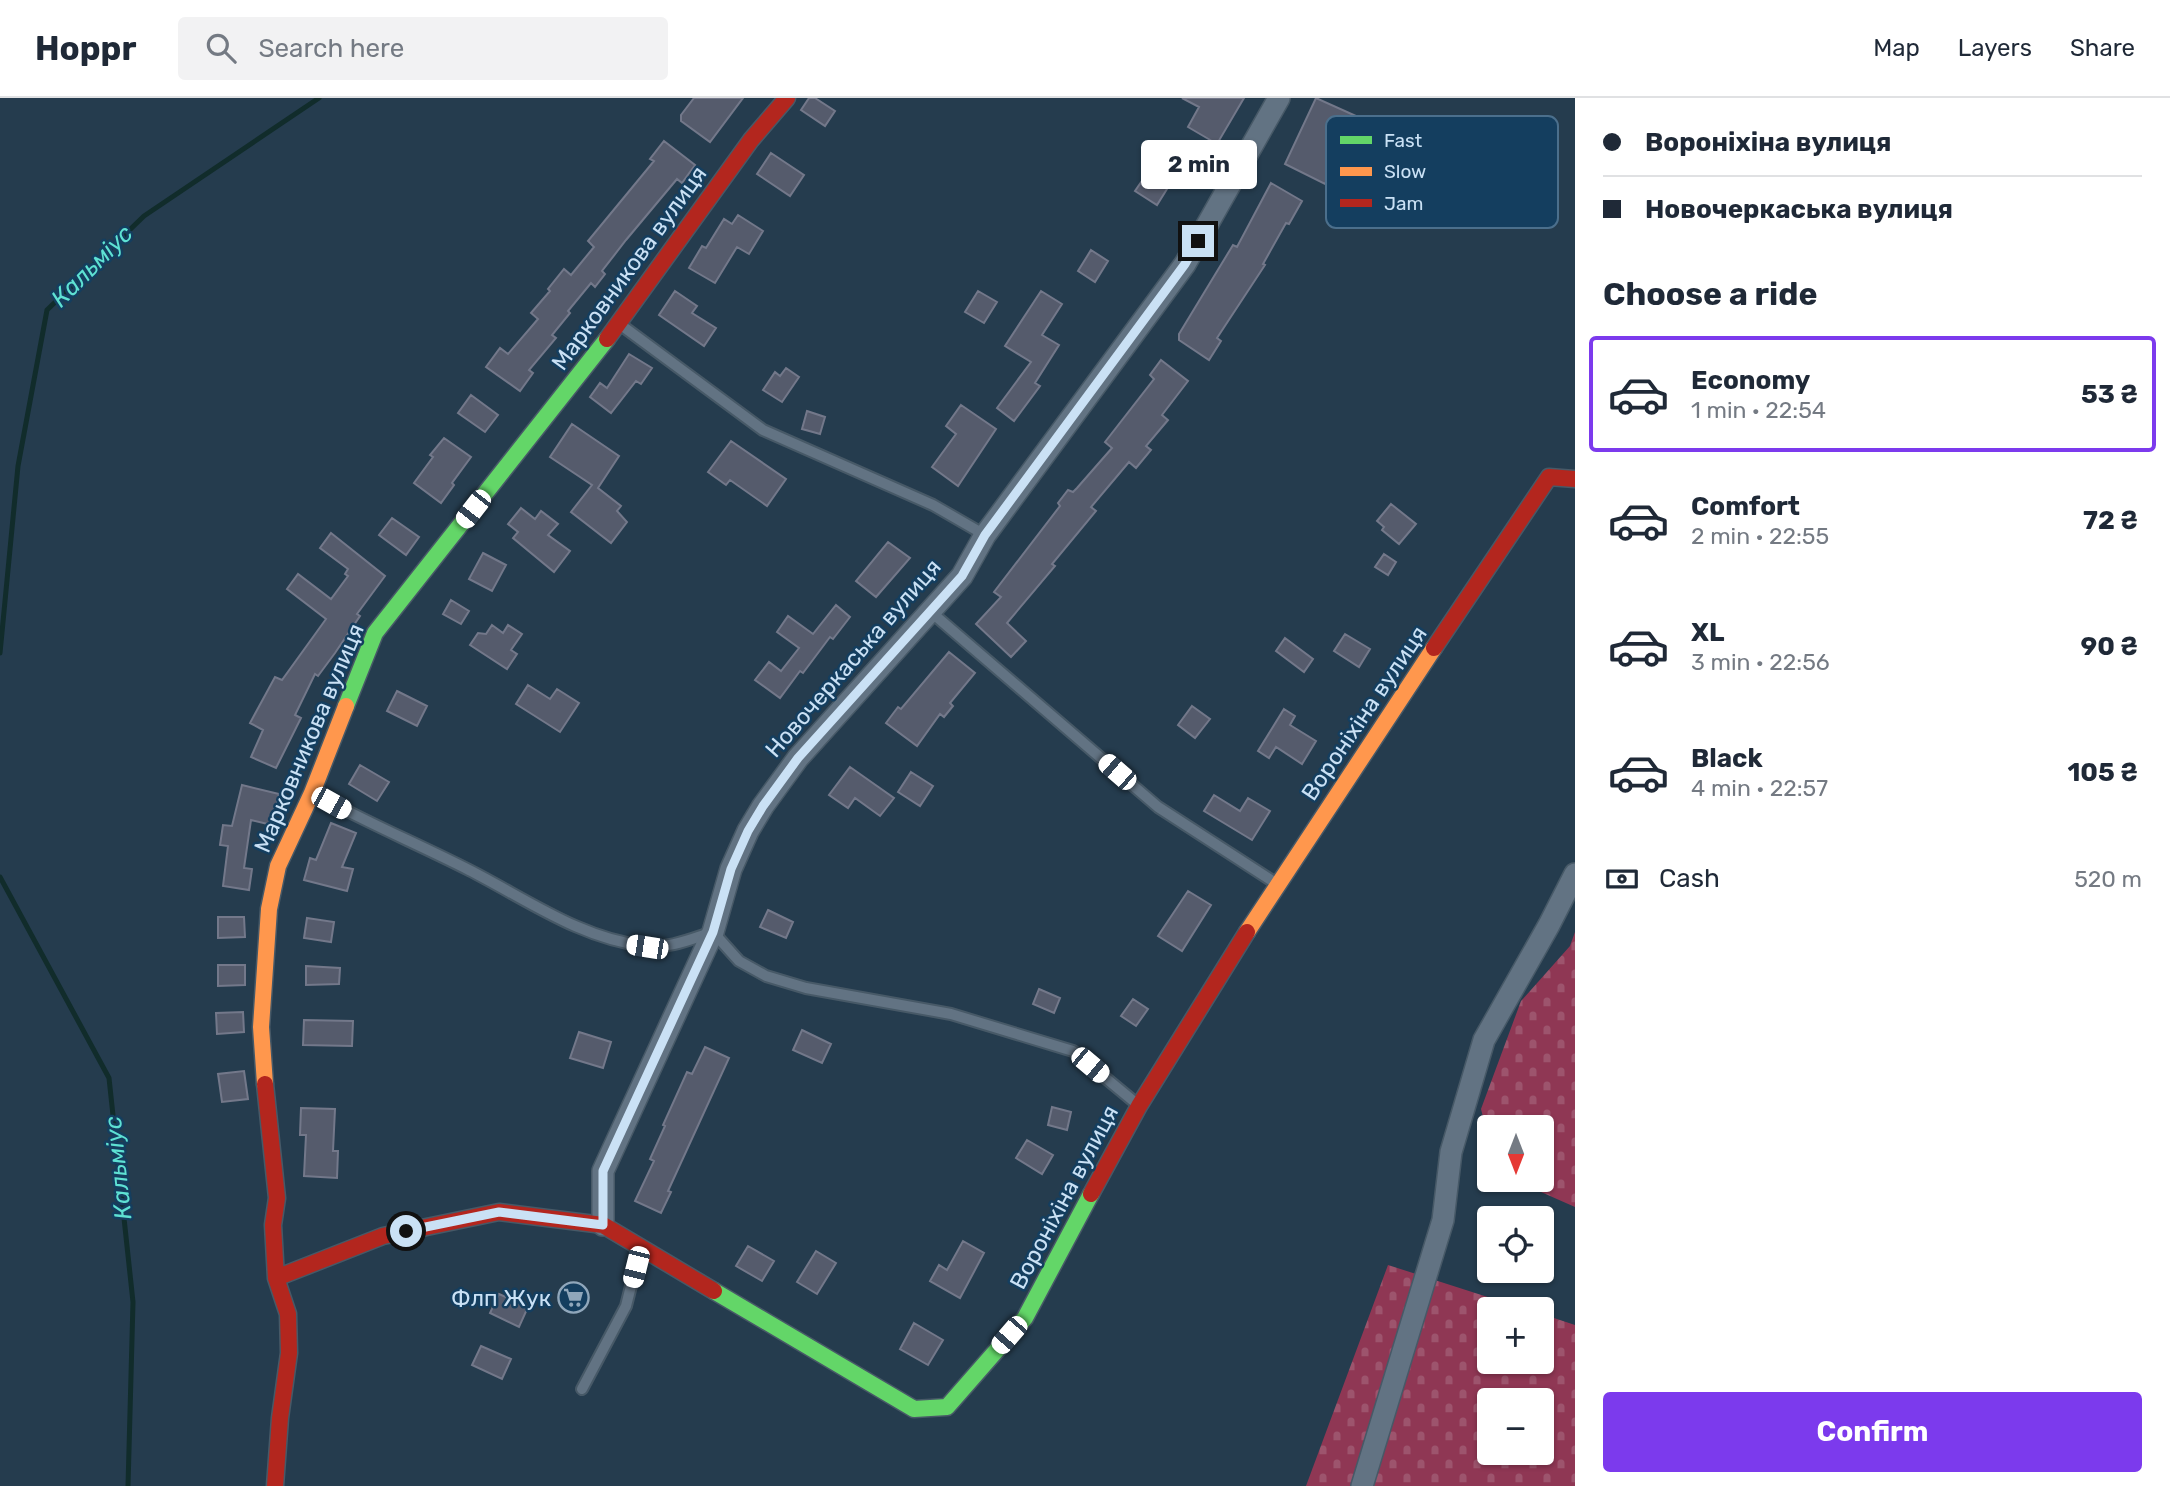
<!DOCTYPE html>
<html lang="en">
<head>
<meta charset="utf-8">
<style>
  body { margin:0; font-family:Rubik,sans-serif; background:#f2f2f3; color:#1f2937; height:100vh; display:flex; flex-direction:column; font-size:26px; white-space:nowrap }
  * { box-sizing:border-box; margin:0 }
  p { font-size:23px; color:#747a83 }
  .icon { flex:none; width:38px; height:38px; fill:none; stroke:currentColor; stroke-width:2; stroke-linecap:round; stroke-linejoin:round }
  .map { position:relative; flex:1; overflow:hidden }
  .panel { display:flex; flex-direction:column; background:#fff; width:595px }
  .panel>* { flex:none }
  .banner { display:grid; align-content:center; height:154px; padding:0 28px; background:#fff }
  .needle { width:46px; rotate:180deg }
  .controls { position:absolute; left:1477px; top:1017px; display:grid; gap:14px }
  .controls a { display:grid; place-items:center; width:77px; height:77px; border-radius:7px; background:#fff; box-shadow:0 2px 5px #0004; font-size:35px }
  .end { position:absolute; width:32px; height:32px; margin:-16px; border:9px solid #cae1f5; background:#111; box-shadow:0 0 0 4px #111 }
  .from { border-radius:50% }
  .bubble { position:absolute; height:49px; border-radius:7px; background:#fff; box-shadow:0 2px 5px #0004; font-size:23px; font-weight:700; line-height:49px; text-align:center }
  .car { position:absolute; width:21px; height:42px; margin:-21px -10px; border-radius:9px; box-shadow:0 0 5px 2px #0007; background:linear-gradient(#fff 24%,#345 0 40%,#fff 0 76%,#345 0 86%,#fff 0) }
  .banner b { display:flex; align-items:center; gap:24px; height:66px; font-size:26px }
  .banner b+b { border-top:2px solid #e0e1e3 }
  .banner i { width:18px; height:18px; background:#1f2937 }
  ul { padding:0; list-style:none }
  li { display:flex; align-items:center; gap:21px; height:116px; margin:0 14px 10px; padding:0 14px; border:4px solid transparent; border-radius:7px }
  li div { flex:1 }
  li b { display:block; font-size:26px }
  li em { font-style:normal; font-weight:700 }
  li.current { border-color:#7c3aed }
  li>.icon { width:63px; height:63px; stroke-width:1.5 }
  h2 { padding:0 28px; font-size:32px; line-height:84px }
  .pay { display:flex; align-items:center; gap:18px; height:77px; padding:0 28px; font-size:26px }
  .pay p { margin-inline-start:auto }
  .cta { display:flex; gap:14px; margin-top:auto; padding:14px 28px }
  .cta a { flex:1; height:80px; border-radius:7px; background:#7c3aed; color:#fff; font-size:28px; font-weight:700; line-height:80px; text-align:center }
  header { display:flex; align-items:center; gap:42px; box-sizing:border-box; height:98px; padding:0 35px; background:#fff; border-bottom:2px solid #e0e1e3 }
  header strong { font-size:33px }
  nav { display:flex; gap:38px; margin-inline-start:auto; font-size:24px }
  .search { width:490px; height:63px; background:#f2f2f3; display:flex; align-items:center; gap:18px; box-sizing:border-box; padding:0 24px; border-radius:7px; color:#747a83; font-size:26px }
  main { display:flex; flex:1; min-height:0 }
  .map>svg:first-child { display:block }
</style>
</head>
<body>
<header>
<strong>Hoppr</strong>
<div class="search"><svg class="icon" aria-label="search" viewBox="0 0 24 24"><circle cx="10" cy="10" r="6"/><path d="M15 15l6 6"/></svg>Search here</div>
<nav><a>Map</a><a>Layers</a><a>Share</a></nav>
</header>
<main>
<div class="map">
<svg width="1575" height="1388" viewBox="0 0 1575 1388">
  <defs>
    <pattern id="cemetery-stones" width="16" height="16" patternUnits="userSpaceOnUse" patternTransform="scale(1.75)"><rect width="16" height="16" fill="#8f3754"/><path d="M2 7V4a2 2 0 0 1 4 0v3zM10 15v-3a2 2 0 0 1 4 0v3z" fill="#9d546d"/></pattern>
  </defs>
  <rect width="100%" height="100%" fill="#253c4e"/>
  <path fill="url(#cemetery-stones)" fill-rule="evenodd" d="M1575 834V1109L1514 1082H1542V1029H1489V1043L1481 1011 1521 903 1570 848Z
    M1388 1167 1525 1211H1489V1264H1542V1216L1575 1227V1388H1306ZM1489 1302H1542V1354H1489Z"/>
  <g fill="none" stroke-linecap="round" stroke-linejoin="round">
    <path stroke="#112c2b" stroke-width="5" d="M0 555 18 368 47 212 144 118 319 0
      M0 779 109 980 133 1204 128 1388"/>
  </g>
  <path fill="#555b6c" stroke="#73788a" stroke-width="2" d="M694 0H743L710 44 681 23V17Z
    M809 0H815L835 13 825 28 801 12Z
    M1182 0H1244L1217 46 1188 29 1199 9Z
    M1316 0 1356 18 1336 55 1340 57 1325 86 1285 66Z
    M664 43 695 67 682 85 677 81 626 142 602 173 605 176 595 189 591 185 568 213 570 215 552 237 556 240 529 272 533 275 520 293 486 269 500 250 508 256 538 221 531 215 550 193 548 191 564 171 571 177 594 149 588 143 654 63 650 61Z
    M1166 48 1182 59 1179 64 1192 73 1182 89 1172 83 1157 107 1135 93Z
    M771 55 804 77 790 98 757 76Z
    M1271 85 1302 103 1289 126 1286 125 1263 166 1265 167 1217 240 1221 243 1209 262 1179 242V236L1233 147 1237 149Z
    M738 117 763 133 749 156 737 149 715 185 689 170 702 148 706 150 724 121 732 126Z
    M1091 152 1108 163 1095 184 1078 173Z
    M675 193 697 208 692 215 716 230 704 248 659 217Z
    M978 193 997 204 984 225 965 214Z
    M1041 193 1062 206 1042 237 1059 247 1035 285 1040 288 1014 323 997 310 1031 264 1005 248Z
    M629 256 652 270 641 286 636 283 611 315 590 299 600 285 607 290Z
    M1161 262 1188 283 1162 317 1168 322 1146 348 1151 352 1136 370 1129 364 1091 409 1096 413 1052 466 1055 468 1007 525 1026 543 1011 559 976 526 1001 499 994 494 1060 408 1058 405 1068 392 1073 394 1077 390 1112 350 1105 344 1154 281 1150 277Z
    M786 270 799 279 782 304 763 292 775 274 780 278Z
    M471 297 498 317 485 334 458 315Z
    M961 307 996 331 958 388 932 369 956 336 946 328Z
    M807 313 825 319 820 336 802 331Z
    M572 326 619 358 598 390 621 408 617 413 627 424 611 445 571 414 592 387 550 359Z
    M444 340 471 359 452 385 454 387 441 405 414 385 433 359 430 357Z
    M731 343 786 381 767 408 730 382 726 387 708 374Z
    M1391 406 1416 426 1399 446 1382 432 1384 429 1377 423Z
    M521 410 535 421 541 413 558 426 548 437 570 453 554 474 513 440 518 434 508 426Z
    M392 420 419 439 406 457 379 437Z
    M331 435 385 478 357 516 360 518 335 555 318 578 315 576 295 617 301 620 276 670 251 659 263 632 250 625 275 579 282 582 326 521 287 491 298 476 331 501 348 478 345 476 348 471 320 450Z
    M888 444 910 460 876 499 856 483Z
    M483 455 506 467 492 493 469 481Z
    M1384 456 1396 464 1388 477 1375 469Z
    M451 502 469 513 461 526 443 516Z
    M836 507 850 519 833 541 830 539 803 575 800 573 780 600 755 582 769 564 781 573 799 550 777 534 788 518 813 536Z
    M492 527 503 535 508 527 522 536 511 552 517 556 507 571 470 547 478 535 486 536Z
    M1345 536 1370 551 1359 569 1334 553Z
    M1285 540 1313 561 1304 574 1276 553Z
    M949 554 975 575 950 605 953 608 944 619 940 616 917 648 886 625 898 609 901 611Z
    M528 587 550 601 557 591 579 605 560 634 516 606Z
    M397 593 427 608 417 628 387 613Z
    M1192 608 1210 621 1195 640 1178 627Z
    M1284 611 1295 618 1290 627 1316 643 1302 666 1276 649 1269 660 1258 653Z
    M360 667 389 684 377 703 349 686Z
    M850 669 894 700 880 718 855 700 848 710 829 697Z
    M911 674 933 688 920 708 898 694Z
    M242 687 279 696 272 727 251 722 244 770 252 771 249 792 223 788 228 748 220 747 223 727 232 728Z
    M1214 697 1240 713 1248 700 1270 713 1252 742 1204 713Z
    M331 725 356 735 342 769 353 771 347 793 304 782 310 760 316 762Z
    M1188 793 1211 807 1182 853 1158 838Z
    M768 812 793 824 786 840 760 829Z
    M218 819H244L245 839 218 840Z
    M307 820 334 824 331 844 304 840Z
    M218 867H245V887L218 888Z
    M306 868 340 870 339 886 306 887Z
    M1039 891 1060 900 1054 915 1033 906Z
    M1133 901 1148 911 1136 928 1121 918Z
    M243 914 244 934 217 936 216 915Z
    M304 922 353 923 352 948 303 947Z
    M802 932 831 946 822 965 793 952Z
    M579 934 611 944 603 970 570 960Z
    M705 949 729 960 668 1093 671 1094 661 1115 635 1103 654 1063 650 1061 665 1028 663 1027 687 974 692 976Z
    M244 973 248 1001 222 1004 218 976Z
    M1052 1009 1071 1014 1067 1032 1048 1027Z
    M301 1010 335 1011 333 1053H338L337 1080 304 1078 306 1037H300Z
    M1027 1042 1053 1057 1042 1076 1016 1060Z
    M963 1143 984 1155 960 1200 930 1183 939 1167 947 1172Z
    M748 1148 774 1163 762 1183 736 1168Z
    M816 1153 836 1165 817 1196 797 1184Z
    M499 1196 528 1209 519 1229 490 1215Z
    M914 1225 943 1242 928 1267 900 1251Z
    M481 1248 511 1261 502 1281 472 1267Z"/>
  <g fill="none" stroke-linecap="round" stroke-linejoin="round">
    <defs>
      <path id="lane" d="M621 227 763 332 933 407 985 437
        M931 514 1158 709 1274 784
        M315 696C365 724 418 746 469 772 526 801 581 841 645 848 669 851 691 841 713 834L739 863 766 878 806 890 951 916 1073 953 1137 1006
        M582 1291 626 1208 640 1152"/>
      <path id="street" d="M603 1127V1073L713 834 731 771 748 733 763 708 798 660 962 478 985 437 1185 166 1279 0
        M1362 1388 1443 1122 1451 1054 1484 942 1549 827 1575 776"/>
      <path id="fast" d="M346 608 375 535 607 241
        M714 1193 914 1311 947 1309 1025 1220 1091 1096"/>
      <path id="slow" d="M1247 834 1434 550
        M265 986 261 929 269 811 278 768 312 695 346 608"/>
      <path id="jam" d="M607 241 751 42 787 0
        M1434 550 1549 379 1575 381
        M265 986 277 1100 273 1127 276 1180 288 1216 289 1255 280 1320 275 1388
        M1091 1096 1139 1008 1247 834
        M276 1180 383 1138 499 1114 603 1127 714 1193"/>
    </defs>
    <use href="#lane" stroke="#475967" stroke-width="14"/>
    <use href="#street" stroke="#475967" stroke-width="24"/>
    <use href="#fast" stroke="#475967" stroke-width="19"/>
    <use href="#slow" stroke="#475967" stroke-width="19"/>
    <use href="#jam" stroke="#475967" stroke-width="19"/>
    <use href="#lane" stroke="#627383" stroke-width="10"/>
    <use href="#street" stroke="#627383" stroke-width="21"/>
    <use href="#fast" stroke="#63d668" stroke-width="16"/>
    <use href="#slow" stroke="#ff974d" stroke-width="16"/>
    <use href="#jam" stroke="#b3261e" stroke-width="16"/>
  </g>
  <g fill="none" stroke-linecap="round" stroke-linejoin="round">
    <path stroke="#cae1f5" stroke-width="9" d="M406 1133 499 1114 603 1127V1073L713 834 731 771 748 733 763 708 798 660 962 478 985 437 1185 166 1198 143"/>
  </g>
  <defs>
    <symbol id="supermarket-ring" viewBox="-11 -11 22 22"><circle r="9.5" fill="#143e5f" stroke="#90a7bb" stroke-width="1.5"/><path d="M-6-5.5h2.5l.6 2H6L4.5 2H-2.5L-4.4-4H-6ZM-1.5 3.2a1.3 1.3 0 1 0 .1 0ZM3 3.2a1.3 1.3 0 1 0 .1 0Z" fill="#90a7bb"/></symbol>
  </defs>
  <g fill-rule="evenodd">
    <use href="#supermarket-ring" x="556" y="1182" width="35" height="35"/>
  </g>
  <g text-anchor="middle" dominant-baseline="central" stroke-width="5" stroke-linejoin="round" paint-order="stroke">
    <g font-size="23" fill="#cae1f5" stroke="#143e5f">
      <text transform="translate(629 170) rotate(-54)">Марковникова вулиця</text>
      <text transform="translate(853 560) rotate(-49)">Новочеркаська вулиця</text>
      <text transform="translate(1364 615) rotate(-56)">Вороніхіна вулиця</text>
      <text transform="translate(309 640) rotate(-67)">Марковникова вулиця</text>
      <text transform="translate(1064 1099) rotate(-62)">Вороніхіна вулиця</text>
    </g>
    <g font-size="23" fill="#cae1f5" stroke="#143e5f" text-anchor="end">
      <text x="551" y="1200">Флп Жук</text>
    </g>
    <g font-size="24" font-style="italic" fill="#5ee1d3" stroke="#143e5f">
      <text transform="translate(92 168) rotate(-45)">Кальміус</text>
      <text transform="translate(118 1070) rotate(-96)">Кальміус</text>
    </g>
  </g>
  <rect x="1326" y="18" width="232" height="112" rx="10" fill="#143e5f" stroke="#4b6f8c" stroke-width="2"/>
  <rect x="1340" y="38" width="32" height="8" fill="#63d668"/>
  <rect x="1340" y="69" width="32" height="9" fill="#ff974d"/>
  <rect x="1340" y="101" width="32" height="8" fill="#b3261e"/>
  <g font-size="19" fill="#cae1f5">
    <text x="1384" y="49">Fast</text>
    <text x="1384" y="80">Slow</text>
    <text x="1384" y="112">Jam</text>
  </g>
</svg>
<div class="controls">
<a><svg class="needle" viewBox="-14 -14 28 28"><path d="M0-13l5 13h-10z" fill="#e53935"/><path d="M0 13l5-13h-10z" fill="#747a83"/></svg></a>
<a><svg class="icon" aria-label="locate" viewBox="0 0 24 24"><circle cx="12" cy="12" r="6"/><path d="M12 2v4M12 18v4M2 12h4M18 12h4"/></svg></a>
<a>+</a>
<a>−</a>
</div>
<i class="end from" style="left:406px;top:1133px"></i>
<i class="end" style="left:1198px;top:143px"></i>
<div class="bubble" style="left:1141px;top:42px;width:116px">2 min</div>
<i class="car" style="left:473px;top:411px;rotate:218deg"></i>
<i class="car" style="left:1117px;top:674px;rotate:311deg"></i>
<i class="car" style="left:331px;top:705px;rotate:119deg"></i>
<i class="car" style="left:647px;top:849px;rotate:279deg"></i>
<i class="car" style="left:1090px;top:967px;rotate:130deg"></i>
<i class="car" style="left:636px;top:1169px;rotate:194deg"></i>
<i class="car" style="left:1009px;top:1237px;rotate:221deg"></i>
</div>
<section class="panel">
<div class="banner">
<b><i class="from"></i>Вороніхіна вулиця</b>
<b><i></i>Новочеркаська вулиця</b>
</div>
<h2>Choose a ride</h2>
<ul>
<li class="current"><svg class="icon" aria-label="car" viewBox="0 0 24 24"><path d="M5 17H2v-5l4-1 3-4h7l3 4 3 1v5h-3M9 17h6M6 11h13"/><circle cx="7" cy="17" r="2"/><circle cx="17" cy="17" r="2"/></svg><div><b>Economy</b><p>1 min · 22:54</p></div><em>53 ₴</em></li>
<li><svg class="icon" aria-label="car" viewBox="0 0 24 24"><path d="M5 17H2v-5l4-1 3-4h7l3 4 3 1v5h-3M9 17h6M6 11h13"/><circle cx="7" cy="17" r="2"/><circle cx="17" cy="17" r="2"/></svg><div><b>Comfort</b><p>2 min · 22:55</p></div><em>72 ₴</em></li>
<li><svg class="icon" aria-label="car" viewBox="0 0 24 24"><path d="M5 17H2v-5l4-1 3-4h7l3 4 3 1v5h-3M9 17h6M6 11h13"/><circle cx="7" cy="17" r="2"/><circle cx="17" cy="17" r="2"/></svg><div><b>XL</b><p>3 min · 22:56</p></div><em>90 ₴</em></li>
<li><svg class="icon" aria-label="car" viewBox="0 0 24 24"><path d="M5 17H2v-5l4-1 3-4h7l3 4 3 1v5h-3M9 17h6M6 11h13"/><circle cx="7" cy="17" r="2"/><circle cx="17" cy="17" r="2"/></svg><div><b>Black</b><p>4 min · 22:57</p></div><em>105 ₴</em></li>
</ul>
<div class="pay"><svg class="icon" aria-label="cash" viewBox="0 0 24 24"><path d="M3 7h18v10H3z"/><circle cx="12" cy="12" r="2"/></svg>Cash<p>520 m</p></div>
<div class="cta"><a>Confirm</a></div>
</section>
</main>
</body>
</html>
